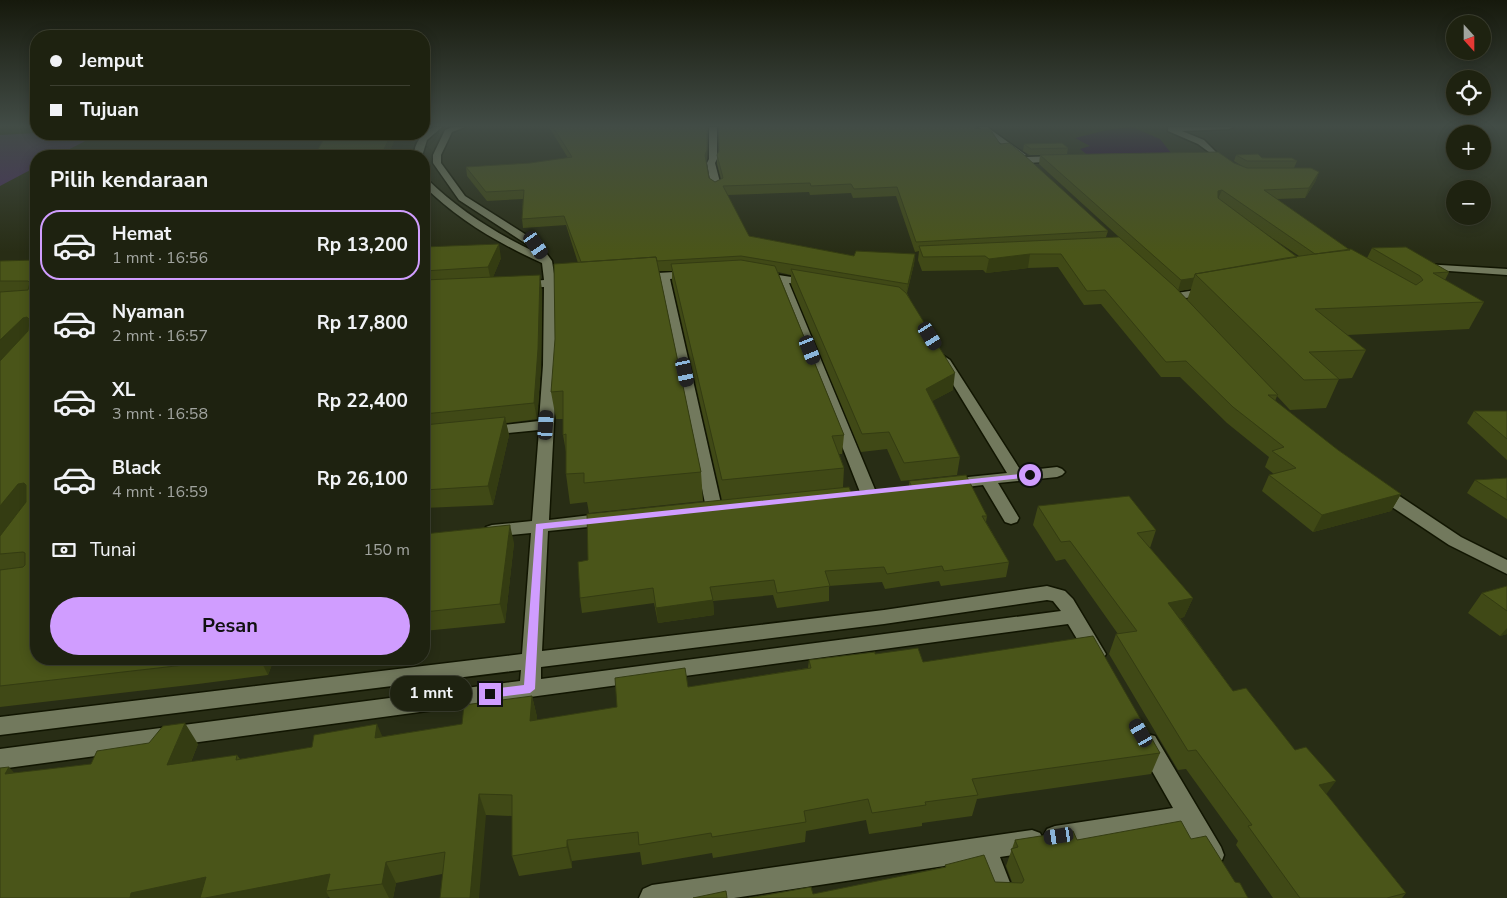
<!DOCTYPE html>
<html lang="id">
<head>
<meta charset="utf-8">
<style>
  body { margin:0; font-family:"Nunito Sans",sans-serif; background:#2b2f1e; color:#f1f3f6; height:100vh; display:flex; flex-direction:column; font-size:19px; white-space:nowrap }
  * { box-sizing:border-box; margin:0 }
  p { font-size:16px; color:#a1a49f }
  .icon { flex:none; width:28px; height:28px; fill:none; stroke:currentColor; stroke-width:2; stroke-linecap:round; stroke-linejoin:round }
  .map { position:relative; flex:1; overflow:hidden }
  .side { position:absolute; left:30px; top:150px; width:400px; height:515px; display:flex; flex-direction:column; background:#1e2210; border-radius:20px; box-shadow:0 2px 12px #0003,0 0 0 1px #3c3f30 }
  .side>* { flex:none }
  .guide { position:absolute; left:30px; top:30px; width:400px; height:110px; border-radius:20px; box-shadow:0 2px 12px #0003,0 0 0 1px #3c3f30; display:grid; align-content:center; height:110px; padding:0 20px; background:#1e2210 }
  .needle { width:32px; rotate:159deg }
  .fabs { position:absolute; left:1446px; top:15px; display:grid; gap:10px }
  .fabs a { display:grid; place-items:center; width:45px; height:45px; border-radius:50%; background:#1e2210; box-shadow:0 2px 12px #0003,0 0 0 1px #3c3f30; font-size:25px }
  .end { position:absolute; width:22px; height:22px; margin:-11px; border:6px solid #d09dff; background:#111; box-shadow:0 0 0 2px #111 }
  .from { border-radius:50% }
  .bubble { position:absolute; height:35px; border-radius:18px; background:#1e2210; box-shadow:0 2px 12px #0003,0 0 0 1px #3c3f30; font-size:16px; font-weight:700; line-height:35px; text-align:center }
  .car { position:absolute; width:15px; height:30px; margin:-15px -8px; border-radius:6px; box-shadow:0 0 4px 1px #0007; background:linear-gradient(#222 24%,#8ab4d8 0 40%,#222 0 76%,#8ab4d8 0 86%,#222 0) }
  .guide b { display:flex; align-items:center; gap:18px; height:48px; font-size:19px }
  .guide b+b { border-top:1px solid #3c3f30 }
  .guide i { width:12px; height:12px; background:#f1f3f6 }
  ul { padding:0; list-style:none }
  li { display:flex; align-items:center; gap:15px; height:70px; margin:0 10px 8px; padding:0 10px; border:2px solid transparent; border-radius:20px }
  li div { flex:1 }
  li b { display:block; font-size:19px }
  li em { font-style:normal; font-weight:700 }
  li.selected { border-color:#d09dff }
  li>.icon { width:45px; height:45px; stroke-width:1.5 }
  h2 { padding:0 20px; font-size:22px; line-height:60px }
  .pay { display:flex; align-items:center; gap:12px; height:55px; padding:0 20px; font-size:19px }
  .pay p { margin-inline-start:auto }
  .action { display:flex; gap:10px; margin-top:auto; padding:10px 20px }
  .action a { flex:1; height:58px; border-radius:30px; background:#d09dff; color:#111; font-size:20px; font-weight:700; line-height:58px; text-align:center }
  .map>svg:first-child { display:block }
</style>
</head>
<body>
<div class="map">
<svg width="1507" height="898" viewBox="0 0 1507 898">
  <rect width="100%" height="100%" fill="#282d15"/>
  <path fill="#492e61" d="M36 133 99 134 56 156H36V167L0 186V135Z"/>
  <path fill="#27033e" d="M1132 127 1160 139 1171 153 1090 157 1080 149 1090 146 1075 138 1107 130Z"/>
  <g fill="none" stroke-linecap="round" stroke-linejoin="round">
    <defs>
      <path id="minor" d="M433 127H442L427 140 422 156H414C414 143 422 133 433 127Z
        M453 127H465L452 132 441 155V163L465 196 539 243 552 261 555 280 575 279 581 282 575 285 556 286 557 365 549 520 608 513 614 515 616 519 614 523 608 525 548 531 542 651 884 610 1047 586 1065 591 1073 599 1106 654 1103 659 1096 662 1089 659 1068 624 0 769V749L520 681 521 670 0 735V717L522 654 531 533 492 537 486 535 484 531 486 527 492 525 532 521 539 430 487 435 482 434 480 431 482 428 487 427 539 421 543 365 544 287 523 288 517 285 523 282 544 280 542 263C498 243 458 220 424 186V178L427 179C459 210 495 233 535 252L531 247 459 200 433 163V155L445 130ZM1047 600 1053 601 1061 611 541 679V667L884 624Z
        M709 127H717V159L715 163 721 186 716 189 711 186 707 163 709 159Z
        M979 127H987L1026 155 1019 157Z
        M1168 127H1233L1229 129 1182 131 1204 140 1217 153 1213 155 1198 144 1168 131Z
        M1058 156 1062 159 1061 161 1027 163 1023 160 1027 157Z
        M1424 264 1507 269V275L1420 269 1419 267Z
        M692 271 698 274 696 276 670 279 722 508 720 512 714 513 708 512 706 508 659 279 640 280 634 277 640 274Z
        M759 272 811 280 817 283 811 286 789 283 876 492 874 496H862L860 492 777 281 755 277 753 275Z
        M1165 285 1177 293 1208 288 1214 291 1208 294 1175 300 1171 299 1159 288Z
        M944 356 950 360 1021 471 1057 467 1062 469 1065 472 1062 475 1057 477 998 483 1019 518 1017 522 1011 524 1005 522 983 485 949 489 943 488 941 484 943 480 949 479 1007 473 938 360Z
        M1380 486 1386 487 1461 537 1507 560V574L1449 545 1374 495 1372 491 1374 487Z
        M1147 734 1155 736 1221 847 1224 855 1221 863 1212 867 1203 863 1184 829 1055 848 1047 845 1043 837 1047 829 1055 826 1173 808 1136 743 1139 736Z
        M1032 830 1040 833 1044 841 1040 849 1032 852 1000 857 1016 898H990L977 861 734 898H639L643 889 652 885Z"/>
    </defs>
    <use href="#minor" stroke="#111501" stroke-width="3"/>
    <use href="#minor" fill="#72795d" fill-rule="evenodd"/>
  </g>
  <path fill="#404916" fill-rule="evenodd" d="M549 127H708L707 159 706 161 709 178 715 182 721 179 717 163V155L719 151V127H717H974L975 129 1000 144 1108 231 1106 237H1119L1039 164 1040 155H1030L1023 151 1024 144 1068 148 1067 154 1047 155 1234 163 1244 167 1234 161 1236 155 1297 161 1294 168 1319 172 1315 182 1305 198 1277 199 1350 250 1367 258 1372 248 1449 272 1445 280 1484 302 1469 329 1347 335 1366 350 1352 378 1339 379 1326 408 1290 410 1277 396 1275 401 1338 450 1401 494 1391 511 1313 532 1262 491 1269 475 1274 474 1265 467 1269 457 1227 423 1180 377H1161L1101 304 1084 305 1058 267 1028 268 986 273 983 270 922 271 918 260 919 251 915 252 896 196 853 198 851 193 810 195 809 192 727 195 749 236 854 256 915 254 914 264 907 293 953 390 932 401 960 457 957 475 901 481 887 449 861 452 791 284V275L778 272 844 435 842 454H839L844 468 843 487 851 492 909 487V481L987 516 986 522 1009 562 1006 577 941 586 939 581 885 589 882 582 829 586V601L777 608 773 595 713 601 714 615 658 623 654 603 582 613 580 598 588 560 722 500 672 280V271H659L701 472 703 501 589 513 587 502 570 504 566 474V452L563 435V419H556L551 392 578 263 566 225 523 228 522 219 523 199 487 201 467 176 466 167 530 163 568 158ZM1265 233 1299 256 1297 257ZM1191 289 1187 300 1178 291Z
    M424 247 501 258 493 277 542 290 541 365 537 419 506 423 509 435 493 505 424 508Z
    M36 260V659H274L268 675 198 684 0 707V261Z
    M1474 411H1507V460L1467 423Z
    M1507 478V519L1467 493 1475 480Z
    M1038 506 1156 530 1150 548 1193 598 1184 617 1180 618 1233 691 1326 794 1406 893 1402 898H1273L1236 845 1238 841 1186 769 1178 770 1109 654 1116 634H1118L1065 559 1056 561 1033 525Z
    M424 534 514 543 505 623 424 631Z
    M1507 586V634L1500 636 1468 613 1482 593Z
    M875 654 923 662 1160 753 1151 774 977 799 972 816 922 823V826L869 834 866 820 806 831 805 842 713 858 712 853 642 865 640 852 572 861V868L519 876 512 856V816L486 815 442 874 396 883 393 898H330L329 897 323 898H0L14 773 91 764 198 744 191 762 237 755 240 759 462 724 532 696 537 717V720L617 707 688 687 808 668 809 660Z
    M1191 839 1235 882 813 894 945 867V865L995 882H1012L1006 866 1015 840Z"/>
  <path fill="#343c12" d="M707 127V159L705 163V155Z
    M391 134H397L388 156H381Z
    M1319 172 1315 182 1305 198 1309 188Z
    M1222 190 1218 199V191Z
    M499 244 501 258 491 282 488 267Z
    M915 254 914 264 906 294 908 284Z
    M1030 254 1028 268 986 273 989 259Z
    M540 275 542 290 541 365 537 419 534 403Z
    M1194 278 1191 289 1178 291 1181 280Z
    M27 317 36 333 0 366V340L23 318Z
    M955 373 953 390 923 406 926 389Z
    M505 417 509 435 493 505 488 486Z
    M24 483 36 501 0 541V506L18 484Z
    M1401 494 1391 511 1313 532 1322 515Z
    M510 525 514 543 505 623 500 604Z
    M1193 598 1184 617 1161 622 1168 603Z
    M713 600 714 615 658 623 656 608Z
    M1507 628V634L1500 636Z
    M260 659H274L268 675Z
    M532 696 537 717 535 742 530 721Z
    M185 723 198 744 181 786 167 765Z
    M377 724 386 745 375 738Z
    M9 767 28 788 5 774Z
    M1336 781 1322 800 1319 785Z
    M479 794 486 815 479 898H470Z
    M567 840 572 861V868L567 847Z
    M386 862 396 883 393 898H389L382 884Z
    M330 874 326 891 329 897 323 898H130L131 893 206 877Z"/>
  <path fill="#4a5519" stroke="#343c12" d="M553 127H707V150L705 155 709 178 715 182 723 178 717 155 719 151V127H974L975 129H990L1000 144 1009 143 1024 155 1108 231 916 242 897 187 854 189 851 184 811 186 810 183 723 186 749 236 854 256 856 251 915 254 908 284 741 256 657 261 656 257 581 262 564 216 522 219 524 190 486 192 466 167 530 163 572 157Z
    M327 134H391L381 156H314Z
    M1062 143 1068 148 1031 149 1024 144Z
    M1218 152 1234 163 1247 168H1311L1319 172 1309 188 1264 190 1350 250 1315 254 1222 190 1218 191V198L1297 257 1195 274 1194 278 1181 280 1040 155Z
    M1258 154 1262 158H1292L1297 161H1247L1236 155Z
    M1119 237 1174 286 1278 395H1268L1338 450 1401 494 1322 515 1269 475 1296 468 1272 451 1284 447 1233 407 1186 361 1166 362 1105 290 1087 291 1061 254H1030L989 259 985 256 923 257 919 246Z
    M499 244 488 267 424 271V247Z
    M1406 247 1449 272 1433 273 1484 302 1315 309 1366 350 1309 352 1339 379 1304 380 1195 274 1286 258 1351 249 1416 285 1423 280 1420 276 1372 248Z
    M656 257 701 472 584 483V473L566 474V434L563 435V391L551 392 555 339 554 264Z
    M36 260V659H237L0 686V570L23 567 25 565V553L23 552 0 554V536L26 502V485L24 483 18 484 0 506V361L28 331 29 319 27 317 23 318 0 340V292L28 290 30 283 28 281H0V261Z
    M741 260 775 266 844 435 832 436 844 468 722 480 671 264Z
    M791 269 899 287 906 293 955 373 926 389 960 457 904 463 889 432 862 434Z
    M540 275 538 349 534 403 424 414V280Z
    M1474 411H1507V439Z
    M505 417 488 486 424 490V425Z
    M966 475 987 516H982L1009 562 944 571 942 566 887 574 884 567 825 571 830 586 777 593 774 580 710 587 713 600 656 608 653 588 580 598 578 562 588 560 587 514 849 487 851 492 912 487 909 481Z
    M1507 478V500L1475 480Z
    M1129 496 1156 530 1137 533 1193 598 1168 603 1233 691 1246 688 1295 750 1306 747 1336 781 1319 785 1406 893 1387 898H1300L1248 826 1252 825 1196 750 1188 751 1116 634 1137 631 1070 541 1061 542 1038 506Z
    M510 525 500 604 424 612V534Z
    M1507 586V611L1482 593Z
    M1093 636 1160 753 972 779 978 795 925 802 926 805 872 813 868 799 804 811 806 822 712 837 711 833 639 845 638 832 567 840V847L512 856V795L479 794 470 898H440L445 852 386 862 382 884 326 891 330 874 205 898H200L206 877 131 893 130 898H0V768L9 767 5 774 91 764 97 751 149 743 163 726 185 723 167 765 237 755 236 760 312 747 314 735 377 724 375 738 462 724 464 705 532 696 530 721 617 707 615 678 685 668 688 687 811 668 809 660 875 652V654L918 648 923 662Z
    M1181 821 1191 839 1206 836 1235 882 1240 883 1248 898H749L811 887 813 894 946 867 945 865 984 855 995 882 1022 883 1024 880 1011 849 1018 847 1015 840 1073 831 1077 840Z
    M726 891 727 898H693Z"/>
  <linearGradient id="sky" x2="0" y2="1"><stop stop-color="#16190c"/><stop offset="0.5" stop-color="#424c46"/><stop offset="1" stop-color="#424c46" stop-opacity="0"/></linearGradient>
  <rect width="1507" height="252" fill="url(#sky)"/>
  <path fill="#d09dff" d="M1030 473 1034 475 1033 477 543 529 535 689 530 693 490 698 485 694 490 689 524 685 536 524Z"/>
</svg>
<div class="fabs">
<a><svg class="needle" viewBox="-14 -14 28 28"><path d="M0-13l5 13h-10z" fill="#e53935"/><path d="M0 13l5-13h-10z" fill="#a1a49f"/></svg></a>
<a><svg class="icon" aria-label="locate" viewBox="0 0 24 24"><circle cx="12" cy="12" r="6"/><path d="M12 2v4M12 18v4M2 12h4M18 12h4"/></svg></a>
<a>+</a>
<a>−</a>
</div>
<i class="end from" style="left:1030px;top:475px"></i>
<i class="end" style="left:490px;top:694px"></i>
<div class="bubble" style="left:390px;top:676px;width:82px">1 mnt</div>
<i class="car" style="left:536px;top:245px;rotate:145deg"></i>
<i class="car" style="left:930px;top:336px;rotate:148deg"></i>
<i class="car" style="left:810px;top:350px;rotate:158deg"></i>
<i class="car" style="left:685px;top:372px;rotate:168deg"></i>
<i class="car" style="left:546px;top:425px;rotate:4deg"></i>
<i class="car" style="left:1141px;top:733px;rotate:330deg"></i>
<i class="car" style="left:1059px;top:836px;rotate:261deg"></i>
<div class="guide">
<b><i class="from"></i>Jemput</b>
<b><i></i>Tujuan</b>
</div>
<section class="side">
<h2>Pilih kendaraan</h2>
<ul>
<li class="selected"><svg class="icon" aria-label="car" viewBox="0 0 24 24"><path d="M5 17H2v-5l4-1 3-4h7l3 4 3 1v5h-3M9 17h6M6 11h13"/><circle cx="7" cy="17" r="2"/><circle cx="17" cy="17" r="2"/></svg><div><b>Hemat</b><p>1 mnt · 16:56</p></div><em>Rp 13,200</em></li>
<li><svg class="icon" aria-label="car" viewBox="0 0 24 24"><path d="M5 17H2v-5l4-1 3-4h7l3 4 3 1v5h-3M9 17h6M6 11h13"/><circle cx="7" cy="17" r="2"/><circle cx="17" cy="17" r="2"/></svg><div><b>Nyaman</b><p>2 mnt · 16:57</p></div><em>Rp 17,800</em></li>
<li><svg class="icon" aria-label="car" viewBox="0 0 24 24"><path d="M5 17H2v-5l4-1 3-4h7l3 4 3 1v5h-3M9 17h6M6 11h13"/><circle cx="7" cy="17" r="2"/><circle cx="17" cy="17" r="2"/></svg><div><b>XL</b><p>3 mnt · 16:58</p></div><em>Rp 22,400</em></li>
<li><svg class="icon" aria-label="car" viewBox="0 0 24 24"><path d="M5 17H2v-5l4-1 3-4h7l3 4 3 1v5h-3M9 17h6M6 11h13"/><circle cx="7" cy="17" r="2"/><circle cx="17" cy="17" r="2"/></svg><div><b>Black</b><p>4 mnt · 16:59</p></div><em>Rp 26,100</em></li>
</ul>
<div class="pay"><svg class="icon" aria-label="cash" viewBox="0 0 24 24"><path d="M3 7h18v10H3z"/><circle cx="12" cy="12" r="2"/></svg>Tunai<p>150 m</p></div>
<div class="action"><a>Pesan</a></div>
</section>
</div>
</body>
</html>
